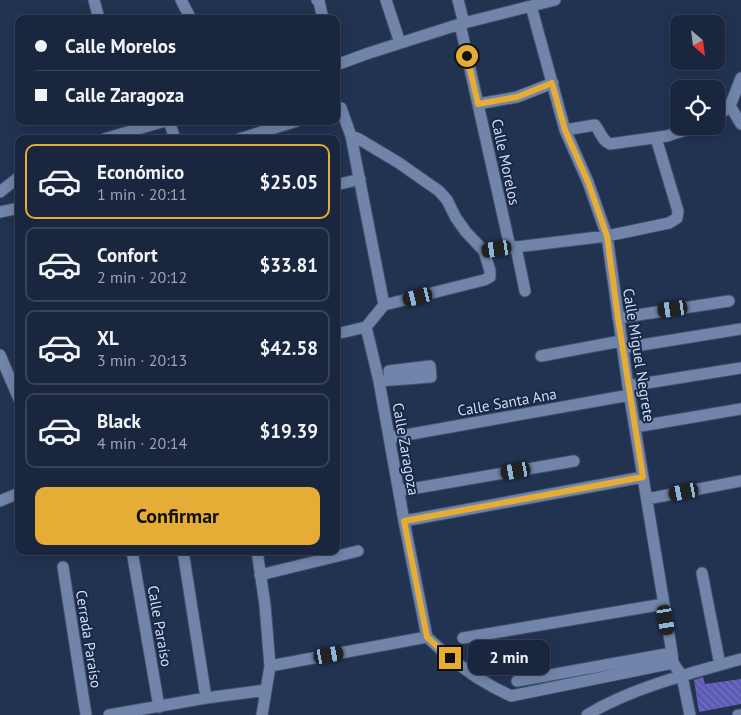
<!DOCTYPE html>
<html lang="es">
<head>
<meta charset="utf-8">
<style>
  body { margin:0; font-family:"PT Sans",sans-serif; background:#273249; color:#f1f3f6; height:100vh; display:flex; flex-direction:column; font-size:19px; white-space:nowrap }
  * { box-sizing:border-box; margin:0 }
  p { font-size:16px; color:#9fa5b0 }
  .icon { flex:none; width:28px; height:28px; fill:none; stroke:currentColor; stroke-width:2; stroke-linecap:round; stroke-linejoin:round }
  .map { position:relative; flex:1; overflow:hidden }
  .side { position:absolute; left:15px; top:135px; width:325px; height:420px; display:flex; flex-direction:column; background:#1a263e; border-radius:10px; box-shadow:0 2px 12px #0003,0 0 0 1px #384358 }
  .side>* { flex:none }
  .top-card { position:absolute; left:15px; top:15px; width:325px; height:110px; border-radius:10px; box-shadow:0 2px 12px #0003,0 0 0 1px #384358; display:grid; align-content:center; height:110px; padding:0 20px; background:#1a263e }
  .needle { width:32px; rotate:152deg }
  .tools { position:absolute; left:670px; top:15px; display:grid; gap:10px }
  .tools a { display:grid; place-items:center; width:55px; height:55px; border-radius:10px; background:#1a263e; box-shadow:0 2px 12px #0003,0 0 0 1px #384358; font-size:25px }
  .end { position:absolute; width:22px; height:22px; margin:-11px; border:6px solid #e5ad35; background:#111; box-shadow:0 0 0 2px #111 }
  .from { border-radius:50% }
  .bubble { position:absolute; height:35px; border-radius:10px; background:#1a263e; box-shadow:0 2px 12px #0003,0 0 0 1px #384358; font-size:16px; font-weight:700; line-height:35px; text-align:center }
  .car { position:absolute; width:15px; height:30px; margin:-15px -8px; border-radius:6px; box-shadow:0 0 4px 1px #0007; background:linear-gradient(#222 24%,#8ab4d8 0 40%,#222 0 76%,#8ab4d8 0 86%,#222 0) }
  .top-card b { display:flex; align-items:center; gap:18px; height:48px; font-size:19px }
  .top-card b+b { border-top:1px solid #384358 }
  .top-card i { width:12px; height:12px; background:#f1f3f6 }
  ul { padding:9px 0 0; list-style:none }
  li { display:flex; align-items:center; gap:15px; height:75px; margin:0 10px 8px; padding:0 10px; border:2px solid #384358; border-radius:10px }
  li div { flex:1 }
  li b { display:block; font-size:19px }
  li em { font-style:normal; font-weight:700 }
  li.active { border-color:#e5ad35 }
  li>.icon { width:45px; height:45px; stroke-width:1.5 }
  .action { display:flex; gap:10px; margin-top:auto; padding:10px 20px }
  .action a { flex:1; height:58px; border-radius:10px; background:#e5ad35; color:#111; font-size:20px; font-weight:700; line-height:58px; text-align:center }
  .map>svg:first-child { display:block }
</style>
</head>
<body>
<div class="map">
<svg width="741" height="715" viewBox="0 0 741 715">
  <defs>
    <pattern id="building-back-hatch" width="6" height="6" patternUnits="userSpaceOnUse" patternTransform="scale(1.25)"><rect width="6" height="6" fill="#5d5ab4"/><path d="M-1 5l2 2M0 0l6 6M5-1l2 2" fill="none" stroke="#7371bf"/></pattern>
  </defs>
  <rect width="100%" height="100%" fill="#223352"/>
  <path fill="url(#building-back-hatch)" d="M703 677 705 684 741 679V704L699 712 694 680Z"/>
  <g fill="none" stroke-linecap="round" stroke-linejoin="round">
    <defs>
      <path id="minor" d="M94 0 99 19
        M181 0 191 19
        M317 0 319 1 323 19
        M386 0 400 43
        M458 0 464 23
        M531 6 565 130 588 182 607 236 628 386 672 653 673 663 682 676 690 715
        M460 24 510 247
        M336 65 369 53 460 24 555 0
        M478 104 517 97 553 83
        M730 106 741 124
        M336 109 341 108 351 136 384 305
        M716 117 730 106 741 78
        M169 121 175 139
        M565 130 595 125C600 131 602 141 610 144L667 136 697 126
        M104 139 165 121
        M239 139 297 121
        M336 185 360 179
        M0 192 19 177
        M0 212 19 208
        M516 247 525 291
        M484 251 607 236 669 223 677 218 678 211 656 138
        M618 318 729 301
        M366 327 379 381 404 521 427 637 450 658 476 677 495 688 511 696 673 663
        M336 334 366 327 384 305 484 280 490 277V271L484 251 466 232 456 218 447 200 439 191 399 163 359 139 351 136
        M623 348 741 329
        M0 355 19 399
        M541 356 621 341
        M379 381 431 377 430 366 389 371 390 380
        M628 386 741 368
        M635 427 741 409
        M389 438 630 395
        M399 491 574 461
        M647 499 741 481
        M0 501 19 493
        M404 521 643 477
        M132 551 159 707
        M183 551 206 698
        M257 551 265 605 270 666 262 715
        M63 567 86 715
        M702 573 720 665
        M260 575 358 551
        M463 638 664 604
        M270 666 427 637
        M517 681 672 653
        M109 715 206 698 266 690
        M587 715C631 688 691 673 741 659
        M738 715H741"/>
    </defs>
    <use href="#minor" stroke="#42516b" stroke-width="13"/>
    <use href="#minor" stroke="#7185aa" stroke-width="11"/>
  </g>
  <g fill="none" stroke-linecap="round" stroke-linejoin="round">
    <path stroke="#e5ad35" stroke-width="6" d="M450 658 427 637 404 521 643 477 618 318 607 236 588 182 565 130 552 83 517 97 478 104 467 56"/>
  </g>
  <g text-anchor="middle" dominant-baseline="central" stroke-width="4" stroke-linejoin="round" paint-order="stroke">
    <g font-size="15" fill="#d2def2" stroke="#182847">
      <text transform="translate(506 162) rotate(78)">Calle Morelos</text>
      <text transform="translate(639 355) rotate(81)">Calle Miguel Negrete</text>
      <text transform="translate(507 402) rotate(-10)">Calle Santa Ana</text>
      <text transform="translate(406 449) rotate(80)">Calle Zaragoza</text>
      <text transform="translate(160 626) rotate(80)">Calle Paraíso</text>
      <text transform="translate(89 639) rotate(81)">Cerrada Paraíso</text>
    </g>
  </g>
</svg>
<div class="tools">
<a><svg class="needle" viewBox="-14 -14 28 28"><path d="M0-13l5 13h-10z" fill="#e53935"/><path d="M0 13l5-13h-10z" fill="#9fa5b0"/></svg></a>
<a><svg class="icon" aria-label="locate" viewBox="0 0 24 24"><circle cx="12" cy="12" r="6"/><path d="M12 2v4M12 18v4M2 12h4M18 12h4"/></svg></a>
</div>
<i class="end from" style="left:467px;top:56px"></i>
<i class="end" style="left:450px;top:658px"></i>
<div class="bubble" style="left:468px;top:640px;width:82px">2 min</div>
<i class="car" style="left:497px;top:249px;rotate:262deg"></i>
<i class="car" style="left:418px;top:297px;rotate:256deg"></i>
<i class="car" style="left:673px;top:309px;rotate:262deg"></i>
<i class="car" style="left:516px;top:471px;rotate:260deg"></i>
<i class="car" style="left:684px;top:492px;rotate:259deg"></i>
<i class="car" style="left:666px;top:620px;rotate:170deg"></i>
<i class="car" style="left:329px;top:655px;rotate:80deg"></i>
<div class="top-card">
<b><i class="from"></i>Calle Morelos</b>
<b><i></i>Calle Zaragoza</b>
</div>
<section class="side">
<ul>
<li class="active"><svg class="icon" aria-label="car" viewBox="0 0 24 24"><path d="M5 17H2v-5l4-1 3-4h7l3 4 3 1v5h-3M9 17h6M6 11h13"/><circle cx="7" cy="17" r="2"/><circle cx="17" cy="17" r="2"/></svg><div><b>Económico</b><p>1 min · 20:11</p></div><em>$25.05</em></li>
<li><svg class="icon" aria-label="car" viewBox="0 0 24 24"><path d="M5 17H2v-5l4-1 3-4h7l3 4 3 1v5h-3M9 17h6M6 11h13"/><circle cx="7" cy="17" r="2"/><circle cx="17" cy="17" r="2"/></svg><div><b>Confort</b><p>2 min · 20:12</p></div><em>$33.81</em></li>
<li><svg class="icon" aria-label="car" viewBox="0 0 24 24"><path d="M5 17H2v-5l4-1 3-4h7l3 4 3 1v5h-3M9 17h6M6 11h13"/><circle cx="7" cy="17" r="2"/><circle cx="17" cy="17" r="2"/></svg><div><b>XL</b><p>3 min · 20:13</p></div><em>$42.58</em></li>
<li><svg class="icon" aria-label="car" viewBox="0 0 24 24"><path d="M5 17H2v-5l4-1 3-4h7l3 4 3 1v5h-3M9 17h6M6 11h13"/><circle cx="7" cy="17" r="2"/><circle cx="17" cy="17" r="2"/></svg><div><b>Black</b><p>4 min · 20:14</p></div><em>$19.39</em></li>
</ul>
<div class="action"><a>Confirmar</a></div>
</section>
</div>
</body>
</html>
